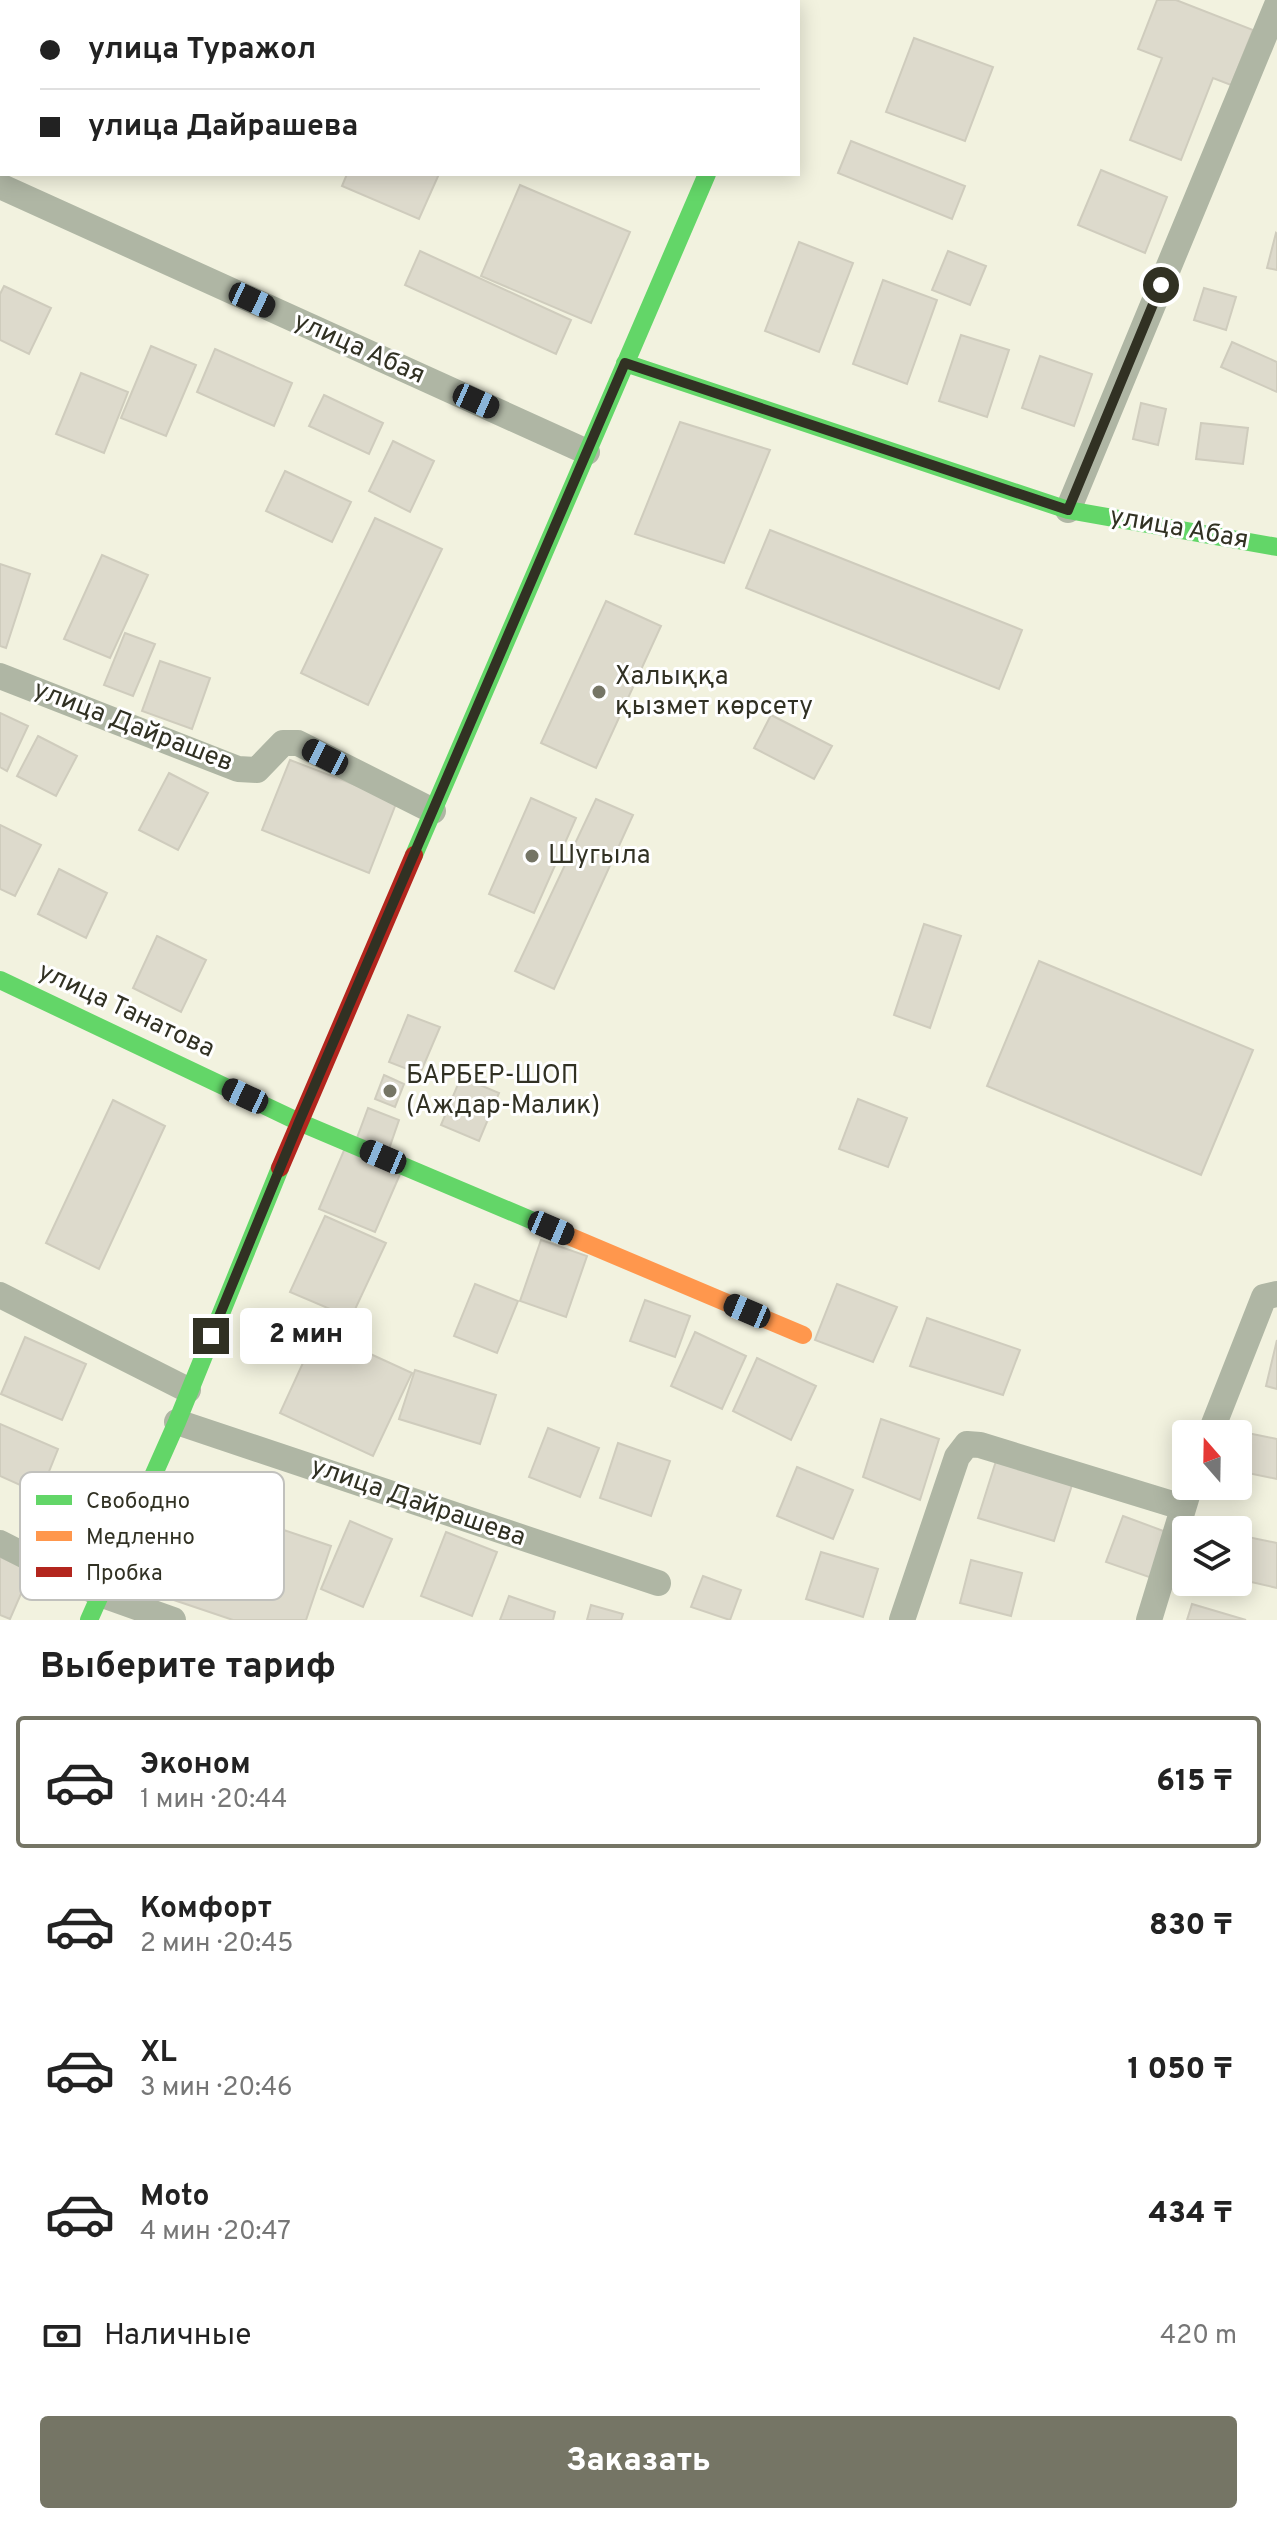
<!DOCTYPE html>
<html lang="ru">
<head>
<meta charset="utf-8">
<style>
  body { margin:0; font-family:Overpass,sans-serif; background:#f2f2f2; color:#222; height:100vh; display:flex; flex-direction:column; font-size:30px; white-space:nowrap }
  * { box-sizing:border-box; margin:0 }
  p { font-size:26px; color:#767676 }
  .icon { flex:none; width:44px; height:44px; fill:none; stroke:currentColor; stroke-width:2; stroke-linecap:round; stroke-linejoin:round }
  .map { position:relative; height:1620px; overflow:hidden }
  .panel { display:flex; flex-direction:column; background:#fff; flex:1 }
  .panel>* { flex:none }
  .top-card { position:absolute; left:0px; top:0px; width:800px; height:176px; box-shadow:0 4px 20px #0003; display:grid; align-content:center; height:176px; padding:0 40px; background:#fff }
  .needle { width:52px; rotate:340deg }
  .fabs { position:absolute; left:1172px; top:1420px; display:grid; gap:16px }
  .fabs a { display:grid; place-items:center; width:80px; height:80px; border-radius:8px; background:#fff; box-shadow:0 4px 20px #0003; font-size:40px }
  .end { position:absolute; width:36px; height:36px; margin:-18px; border:10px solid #313123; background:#fff; box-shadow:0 0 0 4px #fff }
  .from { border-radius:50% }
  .bubble { position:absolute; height:56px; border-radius:8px; background:#fff; box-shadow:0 4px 20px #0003; font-size:26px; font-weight:800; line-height:56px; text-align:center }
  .car { position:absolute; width:24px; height:48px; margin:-24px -12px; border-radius:10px; box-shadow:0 0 6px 2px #0007; background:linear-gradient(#222 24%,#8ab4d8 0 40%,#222 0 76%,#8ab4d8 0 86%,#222 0) }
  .top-card b { display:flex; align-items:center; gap:28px; height:76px; font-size:30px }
  .top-card b+b { border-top:2px solid #e0e0e0 }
  .top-card i { width:20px; height:20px; background:#222 }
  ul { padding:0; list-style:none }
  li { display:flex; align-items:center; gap:24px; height:132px; margin:0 16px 12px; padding:0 24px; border:4px solid transparent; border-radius:8px }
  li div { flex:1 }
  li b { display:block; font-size:30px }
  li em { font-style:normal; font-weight:800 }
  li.active { border-color:#757565 }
  li>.icon { width:72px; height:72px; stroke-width:1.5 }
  h2 { padding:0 40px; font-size:36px; line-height:96px }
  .pay { display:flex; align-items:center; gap:20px; height:88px; padding:0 40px; font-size:30px }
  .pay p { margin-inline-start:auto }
  .button { display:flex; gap:16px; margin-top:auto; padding:16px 40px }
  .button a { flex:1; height:92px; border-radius:8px; background:#757565; color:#fff; font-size:32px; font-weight:800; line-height:92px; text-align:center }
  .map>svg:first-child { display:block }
</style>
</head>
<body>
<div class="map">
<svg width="1277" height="1620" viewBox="0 0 1277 1620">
  <rect width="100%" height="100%" fill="#f2f2df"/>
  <path fill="#dddacc" stroke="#cfccbd" stroke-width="2" d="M1157 0H1176L1253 30 1231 85 1213 78 1181 160 1130 140 1162 58 1138 49Z
    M914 38 993 67 965 141 886 112Z
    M851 141 965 186 952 219 838 173Z
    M1101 170 1167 197 1145 253 1078 225Z
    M347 174H439L419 219 342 186Z
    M520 185 630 232 591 323 481 276Z
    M1276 233 1277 234V270L1267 268Z
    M799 242 853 263 819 352 765 331Z
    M420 251 571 320 556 354 405 285Z
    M948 251 986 266 970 305 932 290Z
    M883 280 937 300 907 384 853 364Z
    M4 286 51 308 29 354 0 340V294Z
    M1204 288 1236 297 1226 330 1194 320Z
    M961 335 1009 350 987 417 939 401Z
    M1232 342 1277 362V392L1221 367Z
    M151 346 196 365 166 436 121 418Z
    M215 349 292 383 274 426 197 392Z
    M1040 356 1092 374 1074 426 1022 408Z
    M81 373 128 392 104 453 56 434Z
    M324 395 383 423 369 454 309 426Z
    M1141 403 1166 409 1158 445 1133 439Z
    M680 422 770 450 724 563 635 534Z
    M1201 423 1248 428 1243 464 1196 459Z
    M393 441 434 461 410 512 369 491Z
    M285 471 351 502 332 542 266 511Z
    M375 518 442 549 368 705 301 673Z
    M770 530 1022 630 999 689 746 588Z
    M102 555 148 575 110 658 64 639Z
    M0 564 30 574 6 648 0 646Z
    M606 601 661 626 596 768 541 743Z
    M125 633 155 644 133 696 104 685Z
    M160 661 210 678 192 729 142 711Z
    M0 713 28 726 7 771 0 767Z
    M771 715 832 746 814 779 754 748Z
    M38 736 77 756 56 796 17 776Z
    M290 760 397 801 369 873 262 830Z
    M169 773 208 793 178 850 139 830Z
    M531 798 576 818 534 913 489 894Z
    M596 799 633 815 554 989 515 971Z
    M0 825 41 845 15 896 0 889Z
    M59 869 107 893 86 938 38 914Z
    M924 924 961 936 930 1028 894 1015Z
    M157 936 206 960 181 1012 133 988Z
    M1039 961 1253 1050 1201 1175 987 1086Z
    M408 1015 440 1027 420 1074 389 1062Z
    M384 1075 404 1084 395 1107 375 1099Z
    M461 1077 499 1093 479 1141 441 1125Z
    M858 1099 907 1118 888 1167 839 1149Z
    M113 1100 165 1126 99 1269 46 1243Z
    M368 1108 399 1120 389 1149 357 1138Z
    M345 1148 401 1172 375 1232 319 1209Z
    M325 1216 386 1243 351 1318 290 1292Z
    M541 1240 587 1256 566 1317 520 1301Z
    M475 1284 518 1301 497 1353 454 1336Z
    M837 1284 897 1307 873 1362 815 1340Z
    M645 1300 690 1316 675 1357 630 1341Z
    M927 1318 1020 1350 1003 1395 910 1366Z
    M318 1330 412 1373 373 1456 280 1413Z
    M695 1332 746 1356 722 1409 671 1386Z
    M25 1337 86 1364 62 1420 1 1394Z
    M1277 1340V1389L1266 1386Z
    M757 1358 816 1386 791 1440 733 1411Z
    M415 1370 496 1395 480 1444 399 1419Z
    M881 1419 939 1439 920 1500 863 1477Z
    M0 1424 58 1449 40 1494 0 1476Z
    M548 1428 599 1448 580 1497 529 1477Z
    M1233 1430 1277 1439V1479L1238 1471V1434H1232Z
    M618 1443 670 1461 651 1516 600 1498Z
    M996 1461 1072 1485 1054 1541 978 1518Z
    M797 1467 853 1490 833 1539 777 1516Z
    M201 1502 331 1546 306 1620H233L168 1598Z
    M1123 1516 1169 1533 1152 1578 1106 1562Z
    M350 1521 392 1539 363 1607 321 1589Z
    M446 1532 497 1552 472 1616 421 1596Z
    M1238 1535 1277 1543V1588L1238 1579Z
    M821 1552 878 1569 863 1617 806 1599Z
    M0 1557 31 1571 10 1619 0 1615Z
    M971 1560 1022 1573 1011 1616 960 1603Z
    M703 1576 741 1590 730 1620 691 1607Z
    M509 1596 555 1612 553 1620H500Z
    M1192 1604 1246 1620H1187Z
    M591 1605 623 1614 621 1620H587Z"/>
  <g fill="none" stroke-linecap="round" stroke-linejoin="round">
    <path stroke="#afb6a4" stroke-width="26" d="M336 0 341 2
      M778 2 779 0
      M0 186 587 452
      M1068 510 1277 5
      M0 676 238 769 257 770 283 743H298L433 811
      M0 1295 188 1390
      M177 1422 658 1583
      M1210 1434 1264 1297 1277 1294
      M0 1543 100 1594 173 1620
      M902 1620 957 1457 967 1444 980 1445 1182 1507
      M1149 1620 1190 1486"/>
    <path stroke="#63d668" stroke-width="18" d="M625 363 1068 510 1277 547
      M414 855 707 174
      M0 980 299 1122 538 1223
      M89 1620 177 1422 280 1168"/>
    <path stroke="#ff974d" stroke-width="18" d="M538 1223 803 1335"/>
    <path stroke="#b3261e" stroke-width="18" d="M280 1168 414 855"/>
  </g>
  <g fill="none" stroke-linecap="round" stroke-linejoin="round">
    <path stroke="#313123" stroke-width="10" d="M211 1336 299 1122 625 363 1068 510 1161 285"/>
  </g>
  <g fill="#757565" stroke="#fff" stroke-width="3">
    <circle cx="599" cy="692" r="8"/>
    <circle cx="532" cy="856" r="8"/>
    <circle cx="390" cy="1091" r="8"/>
  </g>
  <g text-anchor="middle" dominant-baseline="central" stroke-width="6" stroke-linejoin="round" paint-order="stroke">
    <g font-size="26" fill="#313123" stroke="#fff">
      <text transform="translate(359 349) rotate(24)">улица Абая</text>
      <text transform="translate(1179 529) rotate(10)">улица Абая</text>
      <text transform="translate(133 727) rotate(21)">улица Дайрашев</text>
      <text transform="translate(126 1011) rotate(25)">улица Танатова</text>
      <text transform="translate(418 1503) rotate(19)">улица Дайрашева</text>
    </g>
    <g font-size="26" fill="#313123" stroke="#fff" text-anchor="start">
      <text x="615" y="677">Халыққа<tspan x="615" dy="30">қызмет көрсету</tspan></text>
      <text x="548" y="856">Шугыла</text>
      <text x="406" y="1076">БАРБЕР-ШОП<tspan x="406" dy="30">(Аждар-Малик)</tspan></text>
    </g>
  </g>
  <rect x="20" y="1472" width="264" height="128" rx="12" fill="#fff" stroke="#c1c1bd" stroke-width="2"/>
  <rect x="36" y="1495" width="36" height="10" fill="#63d668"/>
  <rect x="36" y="1531" width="36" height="10" fill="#ff974d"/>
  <rect x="36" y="1567" width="36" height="10" fill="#b3261e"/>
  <g font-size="22" fill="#313123">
    <text x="86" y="1508">Свободно</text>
    <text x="86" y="1544">Медленно</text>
    <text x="86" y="1580">Пробка</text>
  </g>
</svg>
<div class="fabs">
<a><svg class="needle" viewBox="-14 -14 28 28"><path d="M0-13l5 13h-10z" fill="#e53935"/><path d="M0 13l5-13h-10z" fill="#767676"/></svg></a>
<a><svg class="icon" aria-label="layers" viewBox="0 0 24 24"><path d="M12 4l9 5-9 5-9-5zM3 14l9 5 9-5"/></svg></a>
</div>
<i class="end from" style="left:1161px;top:285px"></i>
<i class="end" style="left:211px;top:1336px"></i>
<div class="bubble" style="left:240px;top:1308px;width:132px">2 мин</div>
<i class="car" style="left:252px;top:300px;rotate:115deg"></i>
<i class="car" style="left:476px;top:401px;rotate:114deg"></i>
<i class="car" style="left:325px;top:757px;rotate:297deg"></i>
<i class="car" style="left:245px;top:1096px;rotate:295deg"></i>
<i class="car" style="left:383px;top:1157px;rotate:293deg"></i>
<i class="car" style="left:551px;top:1228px;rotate:113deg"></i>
<i class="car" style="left:747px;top:1311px;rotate:293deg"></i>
<div class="top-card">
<b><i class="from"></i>улица Туражол</b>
<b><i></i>улица Дайрашева</b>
</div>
</div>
<section class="panel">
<h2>Выберите тариф</h2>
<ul>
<li class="active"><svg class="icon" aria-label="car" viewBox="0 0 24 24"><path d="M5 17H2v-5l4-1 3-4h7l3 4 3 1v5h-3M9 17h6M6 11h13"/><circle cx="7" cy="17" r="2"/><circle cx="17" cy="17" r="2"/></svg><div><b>Эконом</b><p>1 мин · 20:44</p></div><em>615 ₸</em></li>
<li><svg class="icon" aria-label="car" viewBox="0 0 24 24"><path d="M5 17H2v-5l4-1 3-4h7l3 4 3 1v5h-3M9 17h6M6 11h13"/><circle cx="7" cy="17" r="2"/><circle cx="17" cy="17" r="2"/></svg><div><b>Комфорт</b><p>2 мин · 20:45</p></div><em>830 ₸</em></li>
<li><svg class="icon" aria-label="car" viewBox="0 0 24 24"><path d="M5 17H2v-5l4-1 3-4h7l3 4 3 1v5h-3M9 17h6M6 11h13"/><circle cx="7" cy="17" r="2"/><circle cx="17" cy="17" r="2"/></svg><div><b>XL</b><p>3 мин · 20:46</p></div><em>1 050 ₸</em></li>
<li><svg class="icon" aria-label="car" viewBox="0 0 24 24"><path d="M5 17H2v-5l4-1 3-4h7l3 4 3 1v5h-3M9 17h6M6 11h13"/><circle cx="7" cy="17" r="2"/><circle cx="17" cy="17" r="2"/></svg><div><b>Moto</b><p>4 мин · 20:47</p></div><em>434 ₸</em></li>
</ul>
<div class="pay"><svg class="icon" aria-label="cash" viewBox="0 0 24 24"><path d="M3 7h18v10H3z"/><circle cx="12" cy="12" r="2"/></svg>Наличные<p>420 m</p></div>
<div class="button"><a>Заказать</a></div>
</section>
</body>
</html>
